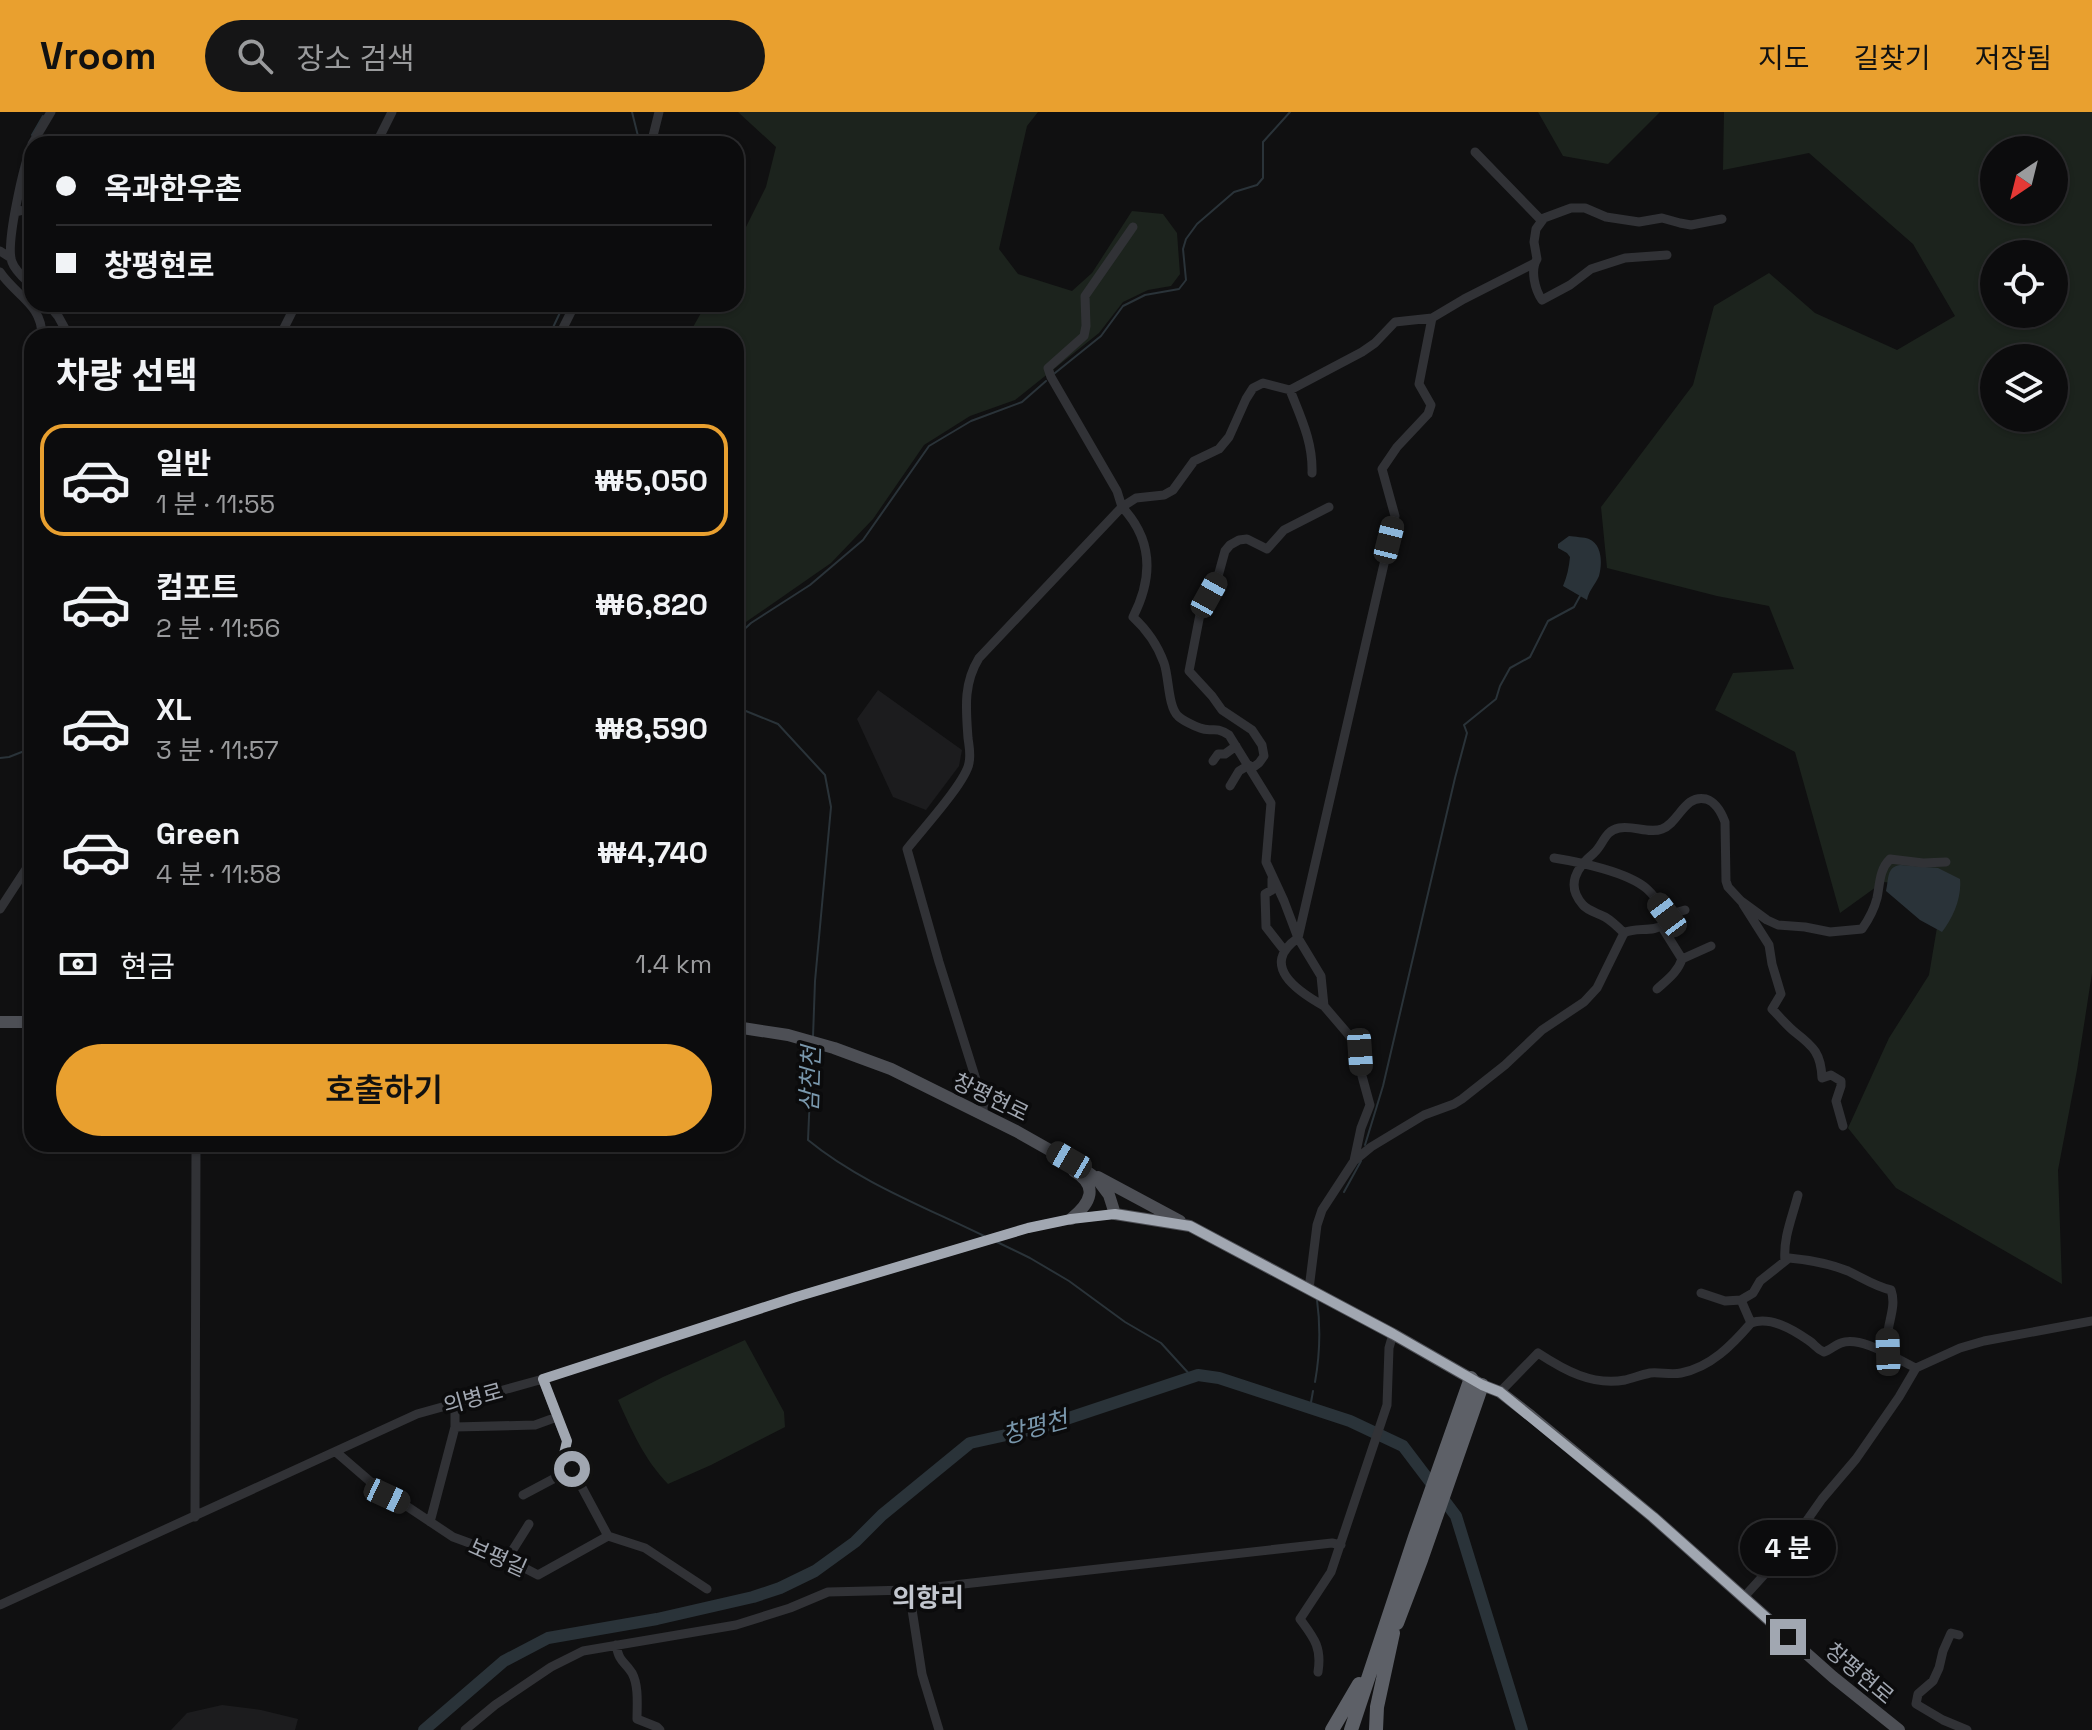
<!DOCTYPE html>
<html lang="ko">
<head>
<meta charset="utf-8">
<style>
  body { margin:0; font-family:"Space Grotesk","Noto Sans KR",sans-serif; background:#151516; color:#f1f3f6; height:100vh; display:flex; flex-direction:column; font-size:30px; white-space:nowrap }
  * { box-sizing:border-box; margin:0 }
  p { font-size:26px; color:#9a9b9d }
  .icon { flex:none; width:44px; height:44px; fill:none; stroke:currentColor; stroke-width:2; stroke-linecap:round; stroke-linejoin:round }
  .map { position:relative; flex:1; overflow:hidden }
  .drawer { position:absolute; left:24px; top:216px; width:720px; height:824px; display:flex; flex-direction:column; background:#0c0c0d; border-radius:24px; box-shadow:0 2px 6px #0004,0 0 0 2px #2c2c2e }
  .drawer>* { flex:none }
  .guide { position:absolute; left:24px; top:24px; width:720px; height:176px; border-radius:24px; box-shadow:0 2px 6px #0004,0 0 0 2px #2c2c2e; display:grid; align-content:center; height:176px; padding:0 32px; background:#0c0c0d }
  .needle { width:52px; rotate:215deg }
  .controls { position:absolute; left:1980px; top:24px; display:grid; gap:16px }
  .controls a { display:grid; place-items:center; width:88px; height:88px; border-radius:50%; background:#0c0c0d; box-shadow:0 2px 6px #0004,0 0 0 2px #2c2c2e; font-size:40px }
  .end { position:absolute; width:36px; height:36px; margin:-18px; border:10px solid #a1a7b1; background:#111; box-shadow:0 0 0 4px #111 }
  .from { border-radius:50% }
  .bubble { position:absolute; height:56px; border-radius:28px; background:#0c0c0d; box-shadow:0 2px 6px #0004,0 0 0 2px #2c2c2e; font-size:26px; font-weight:600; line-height:56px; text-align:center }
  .car { position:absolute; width:24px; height:48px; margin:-24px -12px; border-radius:10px; box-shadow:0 0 6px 2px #0007; background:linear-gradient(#222 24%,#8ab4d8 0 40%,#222 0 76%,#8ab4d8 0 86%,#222 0) }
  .guide b { display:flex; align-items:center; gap:28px; height:76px; font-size:30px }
  .guide b+b { border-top:2px solid #2c2c2e }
  .guide i { width:20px; height:20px; background:#f1f3f6 }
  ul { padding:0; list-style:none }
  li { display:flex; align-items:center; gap:24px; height:112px; margin:0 16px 12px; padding:0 16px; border:4px solid transparent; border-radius:24px }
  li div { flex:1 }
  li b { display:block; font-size:30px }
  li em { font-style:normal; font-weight:600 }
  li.on { border-color:#e9a02f }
  li>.icon { width:72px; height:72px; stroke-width:1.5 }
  h2 { padding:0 32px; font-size:36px; line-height:96px }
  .pay { display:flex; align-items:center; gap:20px; height:88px; padding:0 32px; font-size:30px }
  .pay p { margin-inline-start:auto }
  .action { display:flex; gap:16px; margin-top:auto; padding:16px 32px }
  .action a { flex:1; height:92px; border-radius:48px; background:#e9a02f; color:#111; font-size:32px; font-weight:600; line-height:92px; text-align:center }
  header { display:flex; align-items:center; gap:48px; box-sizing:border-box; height:112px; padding:0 40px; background:#e9a02f; color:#111 }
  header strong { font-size:38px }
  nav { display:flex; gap:44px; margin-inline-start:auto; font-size:28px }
  .search { width:560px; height:72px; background:#151516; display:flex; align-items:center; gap:20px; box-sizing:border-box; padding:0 28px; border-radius:44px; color:#9a9b9d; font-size:30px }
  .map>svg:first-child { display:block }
</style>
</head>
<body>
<header>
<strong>Vroom</strong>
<div class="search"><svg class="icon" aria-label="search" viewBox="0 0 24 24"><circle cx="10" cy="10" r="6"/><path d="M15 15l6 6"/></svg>장소 검색</div>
<nav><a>지도</a><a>길찾기</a><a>저장됨</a></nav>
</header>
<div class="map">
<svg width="2092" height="1618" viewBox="0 0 2092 1618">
  <rect width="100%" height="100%" fill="#101011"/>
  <path fill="#1c1c1e" d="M878 578 962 638 959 654 926 698 893 685 857 607Z
    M222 1593 261 1598 298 1607 295 1618H171L187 1601Z"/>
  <path fill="#1c231d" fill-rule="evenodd" d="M738 0H1038L1027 14 999 137 1018 162 1072 179 1092 161 1132 99 1163 102 1177 121 1180 162 1171 174 1148 178 1123 190 1099 221 1015 288 970 304 924 333 873 407 831 451 746 510 736 520V224H688L706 192H736V135L766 75 776 35Z
    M1538 0H1660L1608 52 1563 44Z
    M1724 0H2092V861L2077 958 2058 1058 2062 1172 1896 1076 1848 1016 1889 926 1929 863 1944 774 1883 770 1840 801 1795 640 1715 598 1733 561 1794 557 1769 494 1717 484 1607 456 1601 395 1693 273 1714 194 1769 161 1815 201 1897 238 1955 204 1913 132 1809 41 1723 58ZM1994 38H2054V98H1994ZM1994 142H2054V202H1994ZM1994 246H2054V306H1994Z
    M745 1228 784 1300 785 1315 711 1353 668 1372C644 1347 632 1319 618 1288L663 1265Z"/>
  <path fill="#2a3339" d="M1569 424C1575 425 1584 425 1589 427 1603 433 1602 453 1599 464 1595 473 1589 478 1587 488L1563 474C1567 465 1569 455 1570 445L1567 441 1558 436V432Z
    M1900 753 1938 756 1960 767C1962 785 1953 806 1942 820L1920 808 1886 779C1889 768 1886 755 1900 753Z"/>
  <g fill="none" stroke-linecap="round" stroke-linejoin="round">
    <path stroke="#2a3339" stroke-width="2" d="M632 0 640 32
      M32 23 43 4
      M549 224 564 192
      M1055 261 1101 224 1123 194 1145 183 1179 177 1186 168 1183 137 1186 127 1197 112 1234 80 1257 73 1263 66V30L1290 0
      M736 525 751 511 810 473 863 428 929 334 971 309 1022 290 1046 269
      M736 595 778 612 825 663 831 695 815 869 813 925
      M0 646 9 645 32 636
      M812 936 808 1028C859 1070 925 1095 984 1124
      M1365 1033 1383 974 1455 666 1467 621 1464 613 1496 587 1500 574 1510 556 1530 545 1548 509 1574 495 1580 484
      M1344 1080 1361 1049
      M997 1130 1030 1146 1069 1169 1125 1210 1161 1231 1192 1265
      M1315 1270C1320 1242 1321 1217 1317 1188
      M1310 1296 1313 1279"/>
    <path stroke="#2a3339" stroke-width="12" d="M424 1618 504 1549 548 1526 657 1507 753 1485 780 1476 815 1459 855 1430 882 1403 970 1331 1042 1315 1198 1263 1219 1266 1350 1309 1403 1334 1456 1404 1522 1618"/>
    <path stroke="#313236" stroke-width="9" d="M32 32 51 0
      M376 32 392 0
      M651 32 659 0
      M32 33C24 52 5 133 12 150 15 159 25 167 32 174
      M1475 40 1542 109
      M16 100 32 96
      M0 139 11 146
      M1667 143 1625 146 1591 157 1570 173 1542 188C1535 178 1530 158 1537 147L1534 130 1536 117 1544 106 1571 96H1585L1606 105 1639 110 1662 106 1680 111 1691 113 1722 107
      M0 160C16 184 42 192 42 224
      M48 192 58 204 69 224
      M280 224 296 192
      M559 224 575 192
      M1290 278C1301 306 1313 330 1312 361
      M1213 649 1218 642H1225L1236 634
      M1251 657 1259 651 1264 644 1262 633 1252 618 1222 598 1212 584 1189 559 1201 497 1217 468 1225 439 1230 433 1239 428 1247 427 1267 437 1284 418 1329 395
      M1230 674 1239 659 1249 653
      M1554 746C1579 750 1628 760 1647 777 1655 784 1661 794 1667 803L1665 811C1653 822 1637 814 1624 821
      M1272 767V778L1265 782 1266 815 1284 838
      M1743 792 1769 833 1772 852 1781 882 1772 897C1780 905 1787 914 1796 921 1814 935 1821 942 1822 966L1831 963 1841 969V974L1836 989 1843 1014
      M0 797 32 748
      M1667 803 1685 798
      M1682 847 1711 834
      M1657 877C1667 868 1678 860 1682 847L1662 815
      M1324 894C1297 879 1259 853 1298 826L1395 404 1382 357 1397 335 1428 302 1431 293 1419 272 1432 206 1464 187 1533 152
      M982 1003 984 993 939 850 907 737C921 719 966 670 969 651 971 642 969 634 968 626 966 597 963 572 979 546L1122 395 1117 379 1051 265 1048 256 1084 224 1086 214 1085 184 1133 115
      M1354 1049 1361 1016 1370 993 1362 964 1360 940 1348 922 1324 894 1321 864 1298 826 1284 789 1266 750 1271 691 1229 623C1214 613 1212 621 1200 616 1194 614 1182 608 1178 604 1168 595 1169 565 1164 551 1158 534 1146 517 1133 505 1153 466 1153 428 1122 395L1136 386 1164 383 1173 378 1194 349 1219 337 1229 325 1246 287 1253 276 1263 271 1290 278 1362 240 1375 231 1395 210 1432 206
      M1785 1149C1783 1126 1792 1106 1798 1083
      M1309 1177 1317 1113 1322 1098 1354 1049 1371 1035 1424 1003 1454 992 1462 987 1505 953 1542 918 1584 890 1597 876 1624 821C1618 815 1612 809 1605 805 1598 801 1588 799 1583 793 1565 773 1577 755 1594 741 1604 732 1604 719 1619 716 1633 713 1649 722 1662 717 1679 711 1684 682 1706 687 1716 690 1722 702 1725 710L1726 769 1728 775 1741 789 1767 808 1778 813 1805 815 1830 820 1862 817C1869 807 1874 798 1877 786 1880 772 1879 758 1890 747L1923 751 1946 750
      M1701 1181 1725 1189 1741 1188 1753 1181 1760 1169 1789 1146C1810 1148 1828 1151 1848 1159 1863 1166 1874 1174 1891 1178 1896 1192 1890 1205 1888 1219 1887 1226 1888 1233 1888 1240
      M1741 1188 1751 1211
      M1500 1280 1538 1241C1564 1258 1592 1274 1625 1268 1633 1266 1641 1263 1650 1261 1660 1260 1671 1263 1681 1261 1711 1255 1732 1233 1751 1211 1770 1204 1792 1217 1808 1228 1815 1232 1816 1237 1824 1240 1830 1238 1835 1233 1841 1231 1861 1223 1898 1248 1916 1256
      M557 1305 567 1329 564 1342 608 1424 645 1436 707 1477
      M455 1315 535 1313 557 1305 543 1267
      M336 1340 387 1384 405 1393 453 1425 494 1440 538 1463 608 1424
      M523 1383 572 1357
      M195 1405 196 1032
      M430 1410 455 1315V1292
      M507 1447 529 1412
      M909 1478 922 1562 939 1618
      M1744 1485 1784 1441 1822 1387 1856 1347 1899 1285 1916 1256 1960 1236 1984 1229 2092 1209
      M0 1493 417 1302 543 1267 796 1185 1028 1116 1071 1107 1115 1102
      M1959 1523 1951 1521 1943 1539 1939 1556 1933 1569 1918 1582 1916 1592 1943 1608 1967 1618
      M616 1533C620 1552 623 1547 632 1561 639 1574 637 1593 637 1607L657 1615 660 1618
      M1318 1560C1322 1535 1314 1526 1300 1507L1331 1460 1387 1293 1389 1236 1393 1222
      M465 1618 495 1593 551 1555 583 1539 736 1513 790 1496 828 1480 909 1478 1332 1431 1341 1433"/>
    <path stroke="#4d4f55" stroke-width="12" d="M0 910H32
      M736 915 788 923 834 936 891 957 1016 1019 1085 1058 1097 1067 1109 1083 1115 1102 1190 1114 1393 1222 1482 1273 1500 1280 1531 1304 1653 1405 1833 1565 1899 1618
      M1098 1065 1180 1109
      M1071 1107C1091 1091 1099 1074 1074 1059"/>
    <path stroke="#5d6067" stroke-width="14" d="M1397 1511 1421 1448 1482 1273
      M1332 1618 1359 1572
      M1351 1618 1415 1425 1471 1266
      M1376 1618 1377 1595 1393 1521"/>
  </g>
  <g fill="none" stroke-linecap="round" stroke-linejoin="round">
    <path stroke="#a1a7b1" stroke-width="10" d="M572 1357 564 1342 567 1329 543 1267 796 1185 1028 1116 1071 1107 1115 1102 1190 1114 1393 1222 1482 1273 1500 1280 1653 1405 1788 1525"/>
  </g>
  <g text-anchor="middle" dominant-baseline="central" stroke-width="7" stroke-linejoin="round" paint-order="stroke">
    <g font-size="22" fill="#a1a7b1" stroke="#0b0b0c">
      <text transform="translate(991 985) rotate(26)">창평현로</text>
      <text transform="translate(473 1286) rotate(-15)">의병로</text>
      <text transform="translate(498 1445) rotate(24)">보평길</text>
      <text transform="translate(1860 1561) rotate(40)">창평현로</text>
    </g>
    <g font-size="24" font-style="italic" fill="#7997ac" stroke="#0b0b0c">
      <text transform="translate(810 967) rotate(-88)">삼천천</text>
      <text transform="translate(1035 1315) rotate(-15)">창평천</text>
    </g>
    <g font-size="26" font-weight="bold" fill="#c2c6ce" stroke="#0b0b0c">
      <text x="928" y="1486">의항리</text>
    </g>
  </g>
</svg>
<div class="controls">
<a><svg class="needle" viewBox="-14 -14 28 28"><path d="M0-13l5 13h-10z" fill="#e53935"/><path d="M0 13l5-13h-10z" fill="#9a9b9d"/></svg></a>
<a><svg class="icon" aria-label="locate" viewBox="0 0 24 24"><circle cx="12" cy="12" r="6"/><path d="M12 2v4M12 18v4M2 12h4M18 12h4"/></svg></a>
<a><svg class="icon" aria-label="layers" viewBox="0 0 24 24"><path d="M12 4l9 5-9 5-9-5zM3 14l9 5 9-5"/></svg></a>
</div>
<i class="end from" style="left:572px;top:1357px"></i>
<i class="end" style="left:1788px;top:1525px"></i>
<div class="bubble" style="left:1740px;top:1408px;width:96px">4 분</div>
<i class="car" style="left:1389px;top:428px;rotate:14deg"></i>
<i class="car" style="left:1209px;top:483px;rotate:29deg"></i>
<i class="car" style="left:1667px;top:803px;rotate:323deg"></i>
<i class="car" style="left:1360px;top:940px;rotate:176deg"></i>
<i class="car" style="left:1069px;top:1048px;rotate:300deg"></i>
<i class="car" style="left:1888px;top:1240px;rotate:358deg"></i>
<i class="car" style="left:387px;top:1384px;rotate:115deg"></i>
<div class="guide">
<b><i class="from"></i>옥과한우촌</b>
<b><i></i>창평현로</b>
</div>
<section class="drawer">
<h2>차량 선택</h2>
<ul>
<li class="on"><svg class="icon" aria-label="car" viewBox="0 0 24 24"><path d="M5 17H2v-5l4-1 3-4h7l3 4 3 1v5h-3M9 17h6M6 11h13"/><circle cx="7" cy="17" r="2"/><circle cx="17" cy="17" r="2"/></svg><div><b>일반</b><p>1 분 · 11:55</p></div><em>₩5,050</em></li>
<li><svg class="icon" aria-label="car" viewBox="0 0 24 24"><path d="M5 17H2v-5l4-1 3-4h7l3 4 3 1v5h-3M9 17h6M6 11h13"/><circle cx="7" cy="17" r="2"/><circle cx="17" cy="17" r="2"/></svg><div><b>컴포트</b><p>2 분 · 11:56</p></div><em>₩6,820</em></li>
<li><svg class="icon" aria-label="car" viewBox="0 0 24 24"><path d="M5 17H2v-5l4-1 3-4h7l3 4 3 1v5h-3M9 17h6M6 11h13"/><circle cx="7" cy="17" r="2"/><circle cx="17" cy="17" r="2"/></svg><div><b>XL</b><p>3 분 · 11:57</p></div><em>₩8,590</em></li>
<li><svg class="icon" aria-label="car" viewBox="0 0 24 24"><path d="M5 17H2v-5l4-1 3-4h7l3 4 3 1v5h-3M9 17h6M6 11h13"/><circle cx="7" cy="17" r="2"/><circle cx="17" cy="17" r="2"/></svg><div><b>Green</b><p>4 분 · 11:58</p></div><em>₩4,740</em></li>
</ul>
<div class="pay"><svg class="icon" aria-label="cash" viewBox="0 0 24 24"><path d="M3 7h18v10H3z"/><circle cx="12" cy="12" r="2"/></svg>현금<p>1.4 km</p></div>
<div class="action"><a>호출하기</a></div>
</section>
</div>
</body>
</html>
